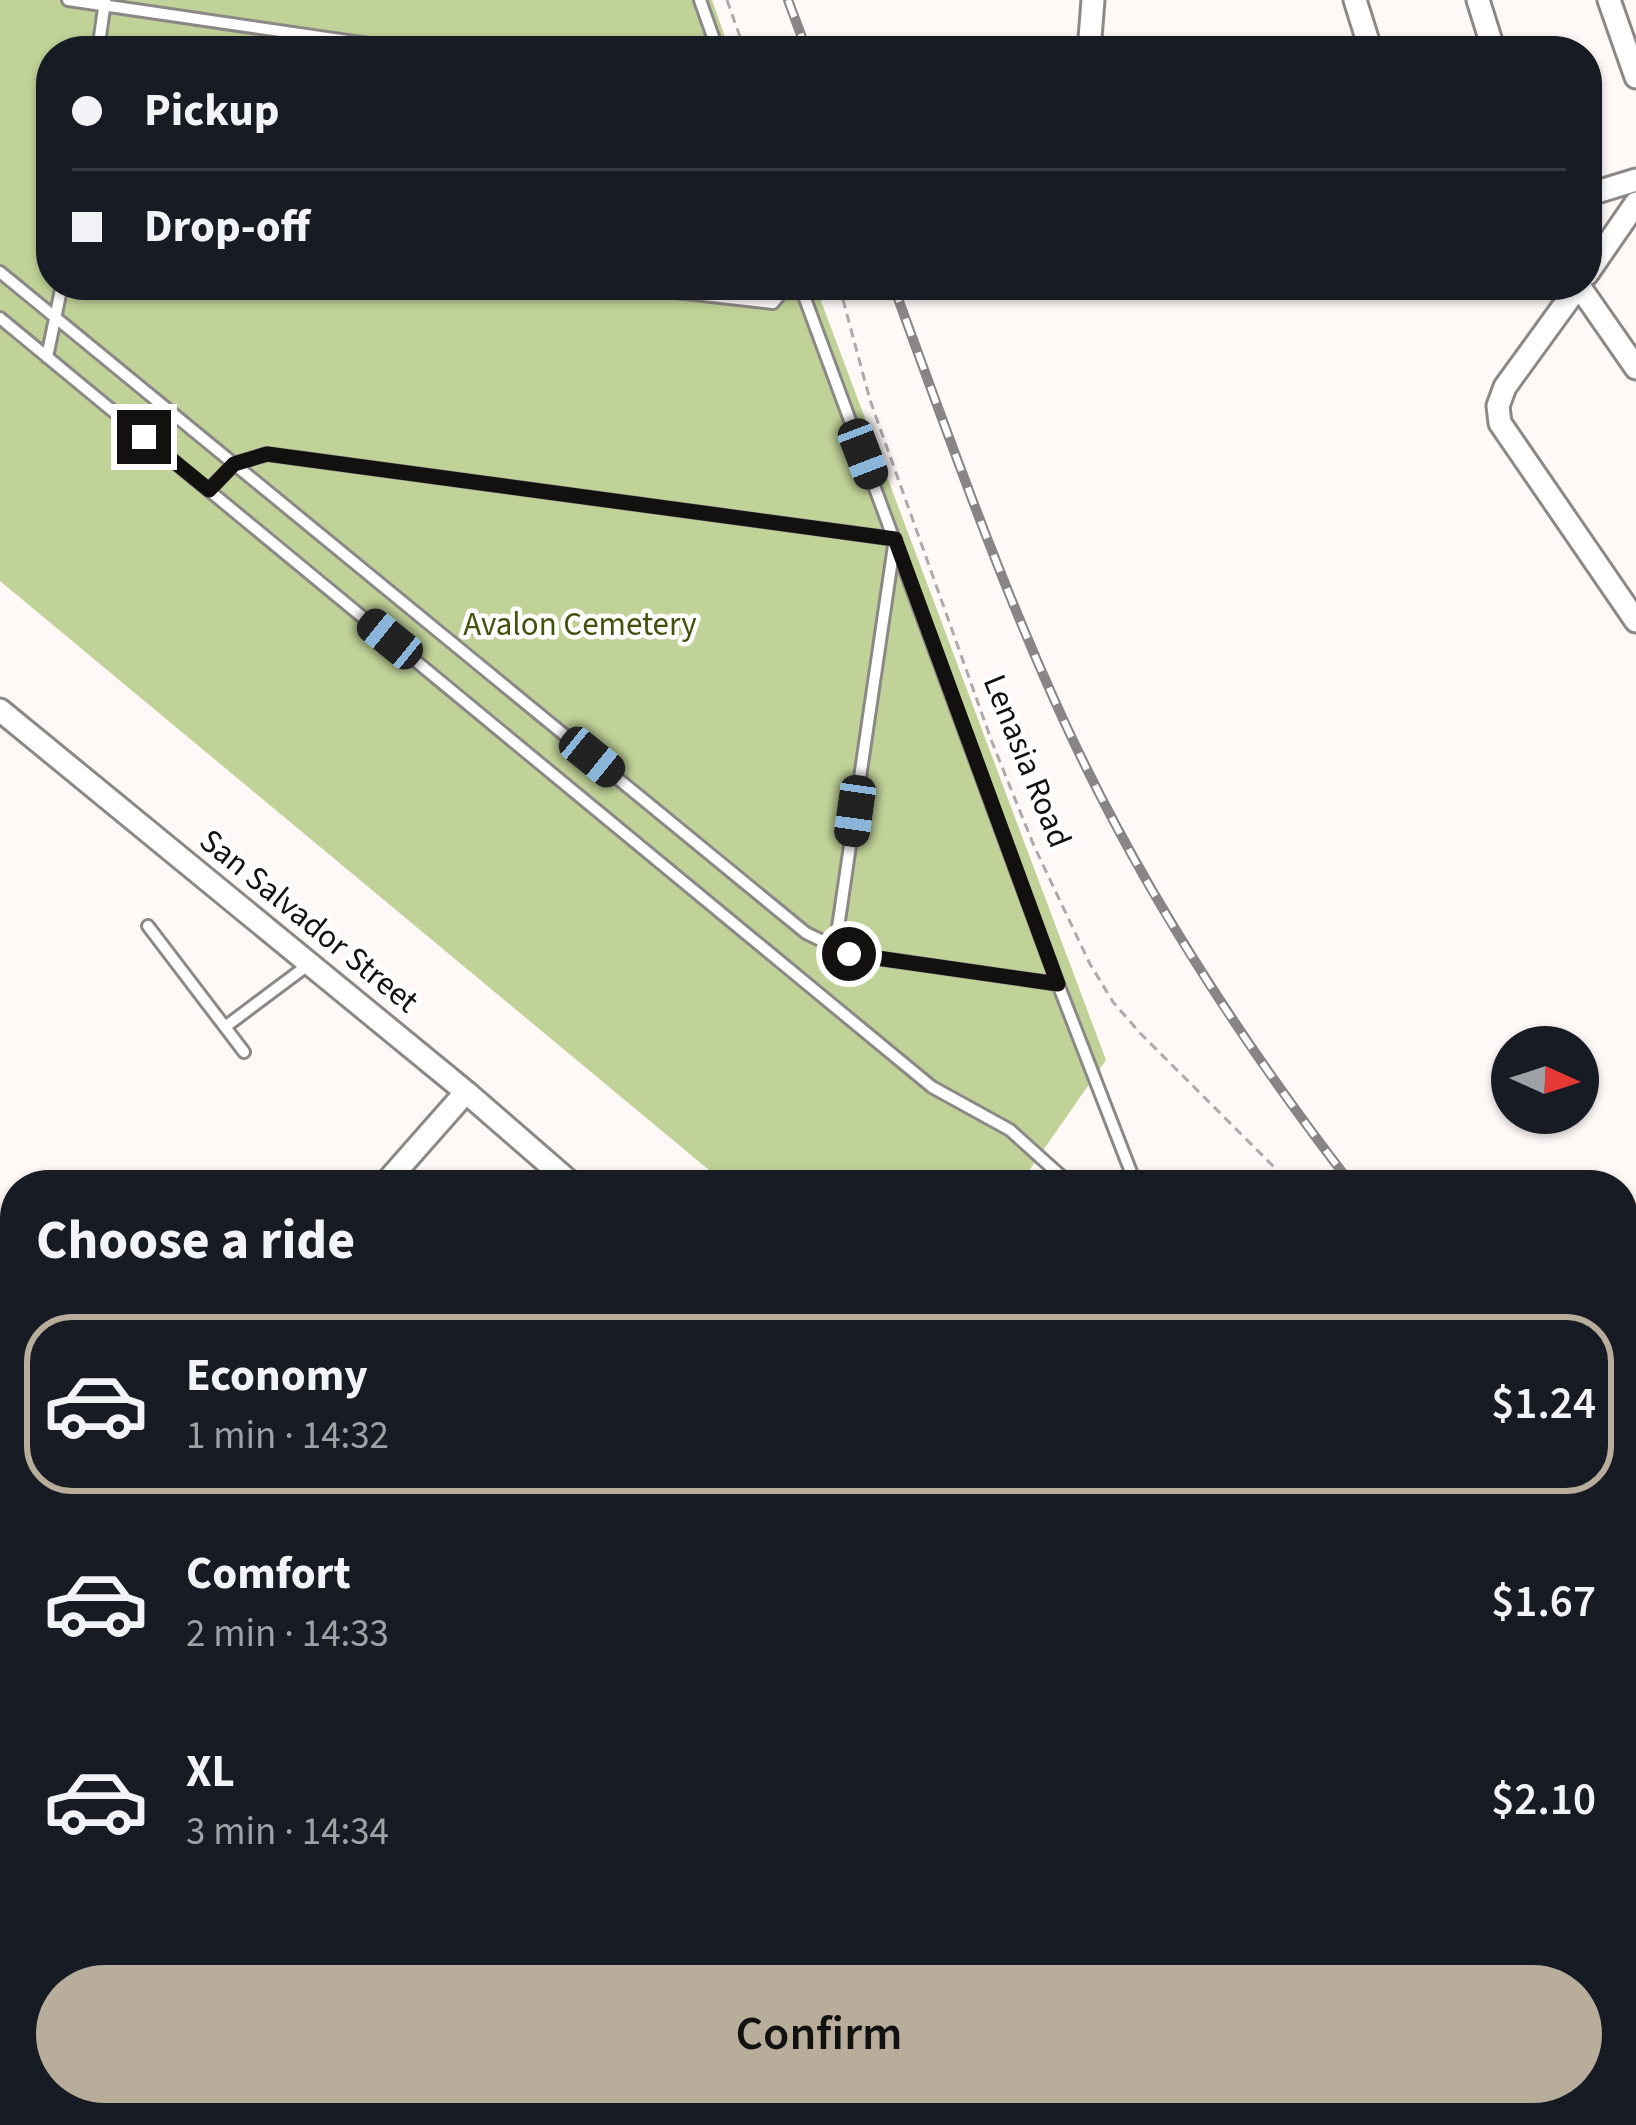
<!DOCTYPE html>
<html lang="en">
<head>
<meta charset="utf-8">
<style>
  body { margin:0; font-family:"Source Sans 3",sans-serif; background:#20242c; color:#f1f3f6; height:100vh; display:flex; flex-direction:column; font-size:45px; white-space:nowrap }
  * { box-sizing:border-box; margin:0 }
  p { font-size:39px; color:#9ea1a6 }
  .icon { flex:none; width:66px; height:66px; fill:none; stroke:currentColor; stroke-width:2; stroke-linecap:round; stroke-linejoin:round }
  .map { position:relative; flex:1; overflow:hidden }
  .sheet { position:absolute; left:0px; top:1170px; width:1638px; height:957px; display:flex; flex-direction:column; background:#171b24; border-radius:48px 48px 0 0; box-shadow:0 3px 9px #0004 }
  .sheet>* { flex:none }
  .banner { position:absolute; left:36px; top:36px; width:1566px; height:264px; border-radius:48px; box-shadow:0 3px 9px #0004; display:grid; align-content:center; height:264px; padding:0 36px; background:#171b24 }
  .needle { width:78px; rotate:93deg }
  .fabs { position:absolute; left:1491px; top:1026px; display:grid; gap:24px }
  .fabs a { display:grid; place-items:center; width:108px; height:108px; border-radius:50%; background:#171b24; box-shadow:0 3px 9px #0004; font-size:60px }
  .end { position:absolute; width:54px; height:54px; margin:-27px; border:15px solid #121110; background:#fff; box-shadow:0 0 0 6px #fff }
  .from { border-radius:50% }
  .car { position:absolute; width:36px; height:72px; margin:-36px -18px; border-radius:15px; box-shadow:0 0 9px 3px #0007; background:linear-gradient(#222 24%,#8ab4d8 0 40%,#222 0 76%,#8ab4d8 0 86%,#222 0) }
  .banner b { display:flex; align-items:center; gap:42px; height:114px; font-size:45px }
  .banner b+b { border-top:3px solid #363941 }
  .banner i { width:30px; height:30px; background:#f1f3f6 }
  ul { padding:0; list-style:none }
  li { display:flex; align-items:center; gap:36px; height:180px; margin:0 24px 18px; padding:0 12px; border:6px solid transparent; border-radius:48px }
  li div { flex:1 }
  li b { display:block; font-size:45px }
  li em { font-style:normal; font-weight:600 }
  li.on { border-color:#b8ad9a }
  li>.icon { width:108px; height:108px; stroke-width:1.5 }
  h2 { padding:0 36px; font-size:54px; line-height:144px }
  .cta { display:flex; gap:24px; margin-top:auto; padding:24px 36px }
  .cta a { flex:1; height:138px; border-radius:72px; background:#b8ad9a; color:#111; font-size:48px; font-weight:600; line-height:138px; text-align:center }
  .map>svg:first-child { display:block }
</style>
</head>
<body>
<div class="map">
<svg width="1636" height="2125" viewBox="0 0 1636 2125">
  <rect width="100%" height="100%" fill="#fef9f7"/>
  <path fill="#c1d298" d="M0 0H712L730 51H51V285H815L1106 1060 1019 1185H727L0 581Z"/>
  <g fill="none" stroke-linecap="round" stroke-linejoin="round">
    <defs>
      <path id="lane" d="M68 0 416 51
        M700 0 718 51
        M98 51 105 1
        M0 272 806 933 849 954 1058 984
        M614 285 773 303 788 285
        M800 285 1058 984 1136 1185
        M0 318 932 1087 1010 1130 1071 1185
        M47 357 62 285
        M209 490 234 464 267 454 895 539 835 948
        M148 926 225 1027 308 965
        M225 1027 244 1052
        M582 2115 615 2125
        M700 2125 709 2112"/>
      <path id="street" d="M1355 0 1371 51
        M1478 0 1494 51
        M1609 0 1636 77
        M1089 51 1093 0
        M1587 195 1636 180
        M1587 274 1636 203
        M1579 285 1505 387 1498 406 1500 423 1636 621
        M1579 286 1636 368
        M0 710 466 1092 573 1185
        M384 1185 466 1092
        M0 1487 15 1475
        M0 1709 15 1698
        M0 1825 15 1842
        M1623 2029 1636 2025
        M1438 2112 1448 2125
        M1479 2125 1498 2112"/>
      <path id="secondary" d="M1623 1722 1636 1732
        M805 2125 813 2112"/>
    </defs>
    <use href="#lane" stroke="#8c8886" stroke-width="16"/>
    <use href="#street" stroke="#8c8886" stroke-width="27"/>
    <use href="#secondary" stroke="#8c8886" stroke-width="36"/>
    <path stroke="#aeaaa9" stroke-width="3" stroke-dasharray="9 6" stroke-linecap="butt" d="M727 0 745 51
      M839 285 870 400 992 742 1034 846 1090 964 1113 1002 1140 1033 1292 1185
      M1623 1538 1636 1547"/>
    <use href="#lane" stroke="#fff" stroke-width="10"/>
    <use href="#street" stroke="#fff" stroke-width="21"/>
    <use href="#secondary" stroke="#f6efda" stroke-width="30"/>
    <defs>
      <path id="rail" d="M788 0 807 51
        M893 285C947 431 998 578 1063 719 1140 887 1240 1040 1352 1185
        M1623 1475 1636 1487"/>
    </defs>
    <use href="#rail" stroke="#888584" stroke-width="10"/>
    <use href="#rail" stroke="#fff" stroke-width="6" stroke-dasharray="18" stroke-linecap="butt"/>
  </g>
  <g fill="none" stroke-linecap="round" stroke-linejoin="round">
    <path stroke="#121110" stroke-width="15" d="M144 437 209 490 234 464 267 454 895 539 1058 984 849 954"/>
  </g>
  <g text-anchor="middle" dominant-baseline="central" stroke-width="9" stroke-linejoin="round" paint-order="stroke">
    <g font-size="33" fill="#43510c" stroke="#fff">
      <text x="580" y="624">Avalon Cemetery</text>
    </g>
    <g font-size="33" fill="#121110" stroke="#fff">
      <text transform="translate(1027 761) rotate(68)">Lenasia Road</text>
      <text transform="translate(309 921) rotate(39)">San Salvador Street</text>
    </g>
  </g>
</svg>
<div class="fabs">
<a><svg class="needle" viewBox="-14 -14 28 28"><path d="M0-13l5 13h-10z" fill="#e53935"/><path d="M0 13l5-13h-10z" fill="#9ea1a6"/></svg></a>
</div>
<i class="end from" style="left:849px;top:954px"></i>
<i class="end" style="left:144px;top:437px"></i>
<i class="car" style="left:863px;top:454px;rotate:159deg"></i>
<i class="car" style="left:390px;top:639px;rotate:309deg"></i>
<i class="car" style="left:592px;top:757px;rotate:129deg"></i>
<i class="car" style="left:855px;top:811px;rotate:188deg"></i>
<div class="banner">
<b><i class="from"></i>Pickup</b>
<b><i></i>Drop-off</b>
</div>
<section class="sheet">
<h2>Choose a ride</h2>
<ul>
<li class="on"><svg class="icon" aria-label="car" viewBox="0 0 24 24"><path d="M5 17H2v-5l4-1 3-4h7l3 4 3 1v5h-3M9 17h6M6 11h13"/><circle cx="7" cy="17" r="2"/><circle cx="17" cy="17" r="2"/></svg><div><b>Economy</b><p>1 min · 14:32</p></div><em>$1.24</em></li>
<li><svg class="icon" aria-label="car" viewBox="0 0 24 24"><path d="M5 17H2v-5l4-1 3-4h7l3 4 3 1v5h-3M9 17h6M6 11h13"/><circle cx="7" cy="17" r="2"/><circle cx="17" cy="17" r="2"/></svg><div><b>Comfort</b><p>2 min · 14:33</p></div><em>$1.67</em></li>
<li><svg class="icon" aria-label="car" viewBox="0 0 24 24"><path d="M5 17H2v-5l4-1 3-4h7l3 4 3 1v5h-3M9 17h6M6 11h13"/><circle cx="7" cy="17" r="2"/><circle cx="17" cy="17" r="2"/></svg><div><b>XL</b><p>3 min · 14:34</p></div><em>$2.10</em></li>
</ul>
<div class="cta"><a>Confirm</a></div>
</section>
</div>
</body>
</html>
